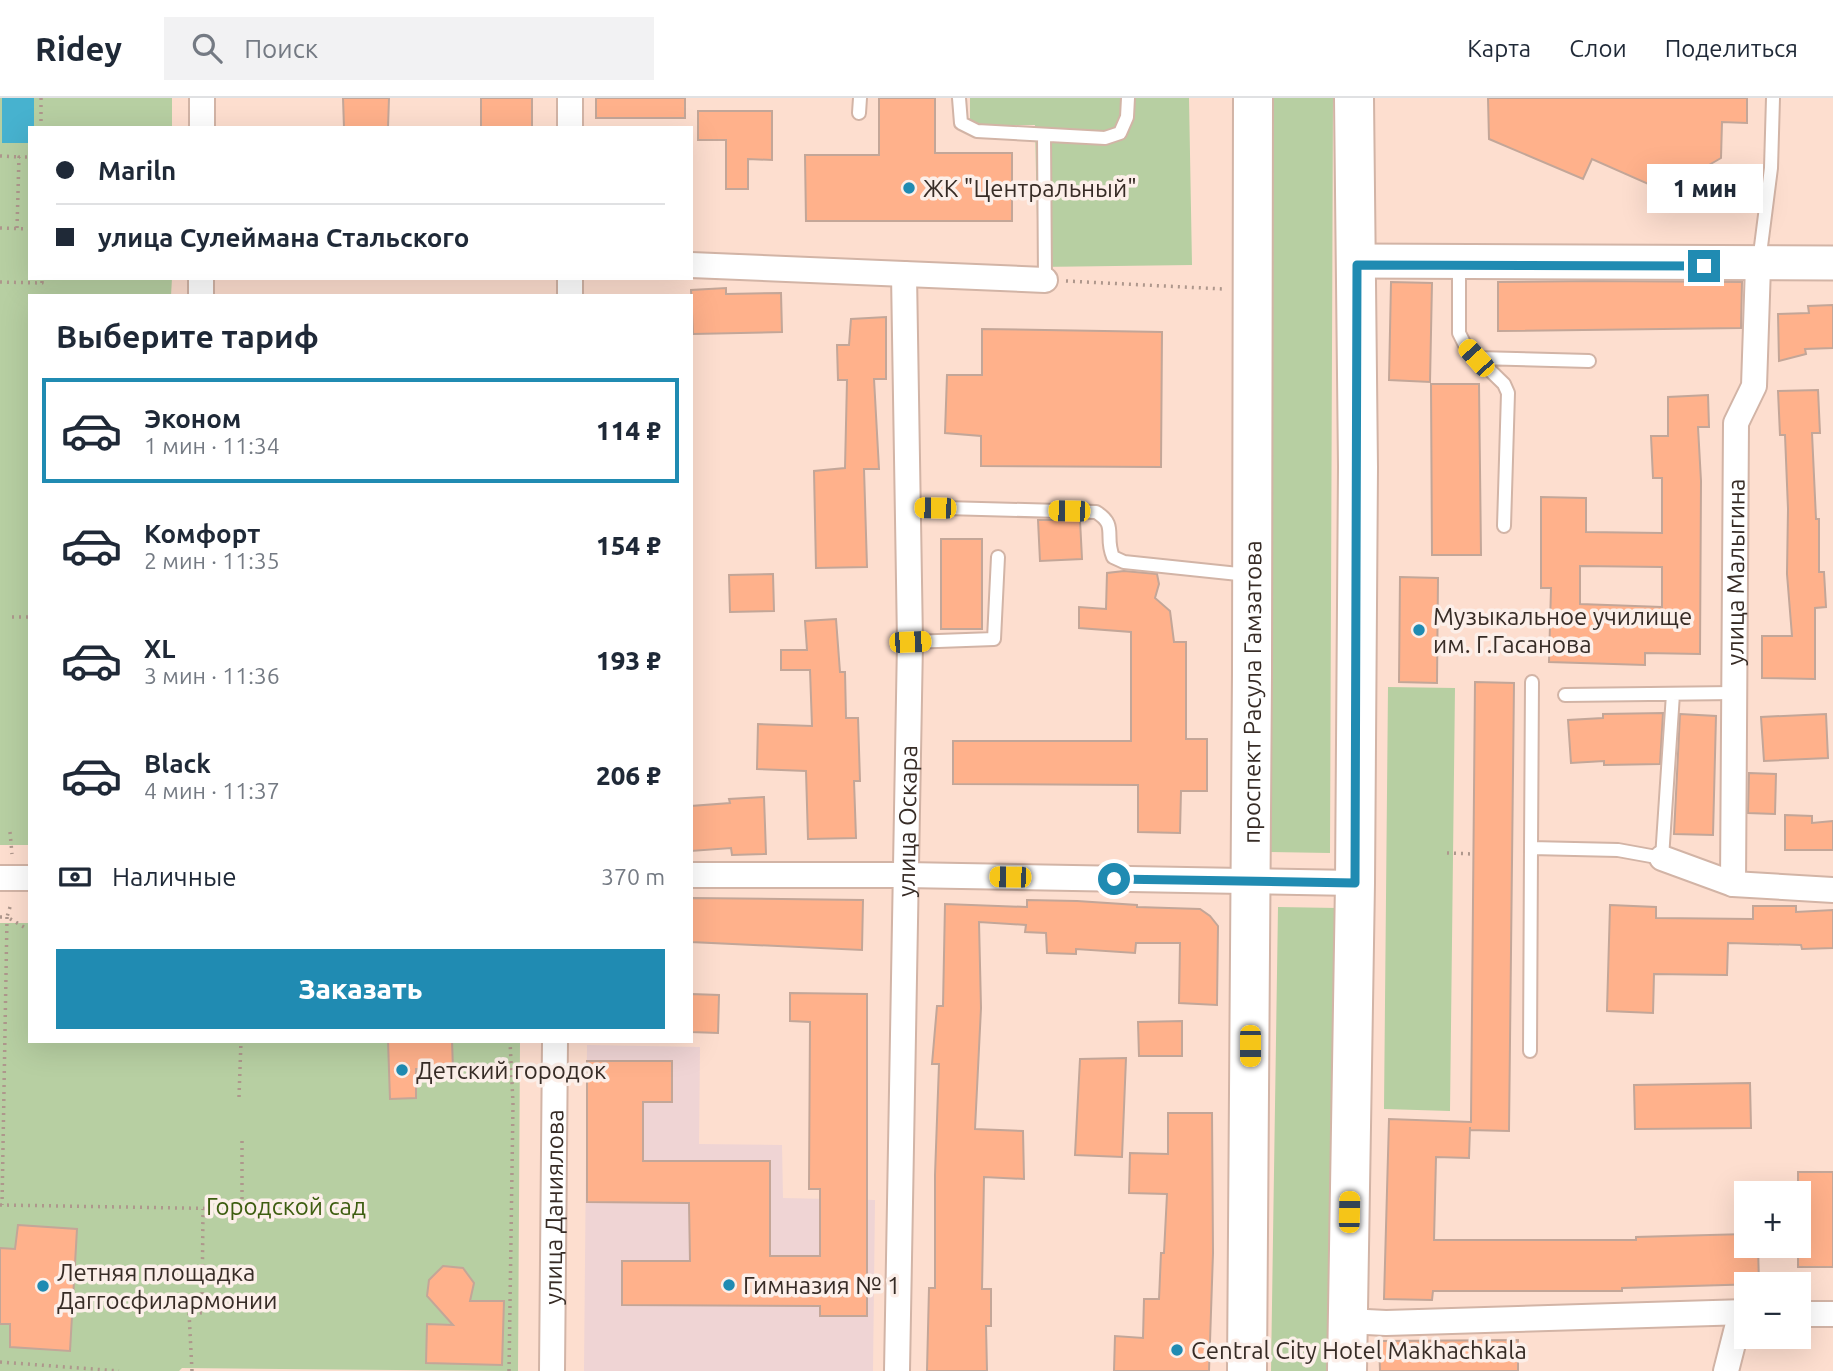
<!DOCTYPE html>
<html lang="ru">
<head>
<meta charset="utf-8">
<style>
  body { margin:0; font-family:Ubuntu,sans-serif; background:#f2f2f3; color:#1f2937; height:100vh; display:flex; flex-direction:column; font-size:26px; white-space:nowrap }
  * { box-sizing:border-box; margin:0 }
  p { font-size:23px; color:#747a83 }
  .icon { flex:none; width:38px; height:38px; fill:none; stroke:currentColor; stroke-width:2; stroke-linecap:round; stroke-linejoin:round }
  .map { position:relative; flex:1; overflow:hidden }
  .details { position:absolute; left:28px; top:196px; width:665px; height:749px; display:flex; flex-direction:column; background:#fff; border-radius:0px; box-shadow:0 7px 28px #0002 }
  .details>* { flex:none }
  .hud { position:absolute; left:28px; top:28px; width:665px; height:154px; border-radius:0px; box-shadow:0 7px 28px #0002; display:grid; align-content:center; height:154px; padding:0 28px; background:#fff }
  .fabs { position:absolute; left:1734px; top:1083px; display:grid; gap:14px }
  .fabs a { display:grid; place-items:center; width:77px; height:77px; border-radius:0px; background:#fff; box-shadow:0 7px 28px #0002; font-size:35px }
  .end { position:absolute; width:32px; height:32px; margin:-16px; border:9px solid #208bb2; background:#fff; box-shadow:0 0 0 4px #fff }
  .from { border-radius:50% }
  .bubble { position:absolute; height:49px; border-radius:0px; background:#fff; box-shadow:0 7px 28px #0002; font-size:23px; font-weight:800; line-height:49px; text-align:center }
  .car { position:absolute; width:21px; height:42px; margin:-21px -10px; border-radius:9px; box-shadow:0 0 5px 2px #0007; background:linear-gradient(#f5c518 24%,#345 0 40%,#f5c518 0 76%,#345 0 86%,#f5c518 0) }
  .hud b { display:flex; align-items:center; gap:24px; height:66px; font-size:26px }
  .hud b+b { border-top:2px solid #e0e1e3 }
  .hud i { width:18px; height:18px; background:#1f2937 }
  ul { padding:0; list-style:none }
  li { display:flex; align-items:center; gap:21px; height:105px; margin:0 14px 10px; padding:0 14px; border:4px solid transparent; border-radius:0px }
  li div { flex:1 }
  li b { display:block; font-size:26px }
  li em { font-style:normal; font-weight:800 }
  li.on { border-color:#208bb2 }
  li>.icon { width:63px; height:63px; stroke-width:1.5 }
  h2 { padding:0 28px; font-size:32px; line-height:84px }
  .pay { display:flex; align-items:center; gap:18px; height:77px; padding:0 28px; font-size:26px }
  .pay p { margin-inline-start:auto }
  .cta { display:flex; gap:14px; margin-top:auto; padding:14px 28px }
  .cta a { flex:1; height:80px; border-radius:0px; background:#208bb2; color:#fff; font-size:28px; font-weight:800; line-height:80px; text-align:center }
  header { display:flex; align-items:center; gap:42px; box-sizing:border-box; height:98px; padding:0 35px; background:#fff; border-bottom:2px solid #e0e1e3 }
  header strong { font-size:33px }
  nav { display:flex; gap:38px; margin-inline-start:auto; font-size:24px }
  .search { width:490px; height:63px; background:#f2f2f3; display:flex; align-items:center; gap:18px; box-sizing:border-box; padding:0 24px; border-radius:0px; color:#747a83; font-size:26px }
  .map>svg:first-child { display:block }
</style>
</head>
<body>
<header>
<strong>Ridey</strong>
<div class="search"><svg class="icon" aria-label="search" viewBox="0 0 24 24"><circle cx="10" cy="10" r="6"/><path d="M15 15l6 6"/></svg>Поиск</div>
<nav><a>Карта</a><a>Слои</a><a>Поделиться</a></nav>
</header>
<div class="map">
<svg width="1833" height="1273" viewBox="0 0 1833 1273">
  <rect width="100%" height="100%" fill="#fddecf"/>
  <path fill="#efd4d4" d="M587 947 700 949 699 1046 782 1047 783 1100 875 1102 873 1273H584Z"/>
  <path fill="#b7cfa2" d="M0 0H172V30H30V180H172L171 198H30V747H0Z
    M970 0H1189L1192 167 1038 169 1035 27 970 28Z
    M1271 0H1333L1330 755 1267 754Z
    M1388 589 1455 590 1450 1013 1384 1011Z
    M1278 809 1337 810 1331 1273H1271Z
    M0 825H30V943H520L518 1273 182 1270 179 1273H0Z"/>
  <path fill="#47b2cf" d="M2 0H34V30H30V45H2Z"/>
  <path fill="#ffb18b" stroke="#c3a698" stroke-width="2" fill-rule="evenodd" d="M343 0H389L388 30H344Z
    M481 0H532V30H481Z
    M596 0H685V20H596Z
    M879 0H935V55H1012V123H806L805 57H879Z
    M1488 0H1747V25L1722 24 1721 60 1664 93 1592 61 1583 81 1489 41Z
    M698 13H772V62L748 61V91H726V42H698Z
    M1593 183 1742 184 1741 230 1498 233V184Z
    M1391 184 1432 185 1430 284 1389 282Z
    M726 190V196L781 195 782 234 693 236 691 192Z
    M1833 207V250L1805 251 1806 256 1779 263 1778 216 1809 215 1808 208Z
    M886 219V281H874L879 371H864L867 469 816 470 814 373 845 370 847 282H838L837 247H849L851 221Z
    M982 231 1162 234 1161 369 981 368V338L945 335 947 277H982Z
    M1431 286H1479L1481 457H1432Z
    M1818 292 1820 335H1812L1816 421H1819V474H1824L1826 509 1815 510V581L1762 580V538H1792L1787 476 1788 411 1785 337H1780L1778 293Z
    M1708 297 1709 329H1698L1701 383 1700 556 1645 555V567L1549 564 1551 490H1541V399L1586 400V434L1662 435V380H1653L1651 338H1668V299ZM1580 468 1662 469V509L1580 506Z
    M1038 422H1080L1082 461 1040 463Z
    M941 441H982V531H941Z
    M1124 473 1157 476 1159 486 1155 500 1170 513 1174 544H1186V641H1207V693H1181L1180 735 1138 734V687L953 686V643H1131V534L1079 530V509L1106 511 1107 475Z
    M773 476 774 513 730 514 729 477Z
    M1400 479 1438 480 1437 585 1399 584Z
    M836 521 840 574H845L846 620H858L860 683H854L856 740 808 741 806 673 757 671 758 626 812 628 810 572H781V552H807L805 523Z
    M1475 584 1514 585 1509 1033 1470 1032V1029L1469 1060 1436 1059 1434 1142H1636V1139L1746 1136V1148H1758L1759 1186 1622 1190V1193H1433L1432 1202 1384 1201 1389 1021 1471 1024Z
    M1663 615 1660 666 1604 667V663L1571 665 1568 622 1603 620V616Z
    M1680 616 1716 618 1713 737 1674 736Z
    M1826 616 1828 660 1764 663 1761 619Z
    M1749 675 1776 676 1775 716 1748 715Z
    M764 699 766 756 732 757 731 750 691 753V708L730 705 729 701Z
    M1785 717 1812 718V725L1833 723V752H1785Z
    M691 800 863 802 862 852 691 844Z
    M1027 802 1077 803 1137 807V809L1200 811 1210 818 1218 828 1217 907 1179 905 1180 845H1136L1135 855 1076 851V856L1047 855 1046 835 1025 834 1026 827 979 824 981 910 975 1031 1023 1033 1024 1081 984 1079 982 1191H991V1228H986L987 1273H927L929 1190H935V1077L939 966H932L937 908H943L945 806 1027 809Z
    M1610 807 1656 809V820L1753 821V808H1796V814L1833 812V850L1802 851 1801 847 1728 845 1727 877 1654 876 1653 915 1607 913Z
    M790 895 867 896V1218H820V1208L622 1207V1163H690L689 1105 587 1104V963H672V1004H643V1063H770V1158H820V1091H809L810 924 790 923Z
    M691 896 719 897 718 935 691 934Z
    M1182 923V958H1139L1138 924Z
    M388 943H452L453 971H416V1000L390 1001Z
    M1126 960 1122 1059 1075 1057 1080 961Z
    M1750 985 1751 1030 1635 1031 1634 987Z
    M1168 1015H1212L1213 1155 1209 1273H1114L1115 1238 1143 1240 1144 1201H1159L1161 1155H1164L1167 1096 1129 1095 1130 1055 1168 1056Z
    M1798 1074H1833V1169H1798Z
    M18 1127 77 1131 70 1253 10 1249V1226H0V1150L15 1151Z
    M443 1168 463 1170 474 1185 470 1203H504L502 1267 426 1265 427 1226 453 1227 427 1198 429 1182Z
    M1518 1242V1273H1380L1379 1243Z"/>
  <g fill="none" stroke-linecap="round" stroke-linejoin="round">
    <defs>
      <path id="lane" d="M959 0 961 25 977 33 1105 40 1120 35 1127 19 1128 0
        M859 15 860 0
        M1044 37 1045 182
        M1759 164 1771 70 1773 0
        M1459 168V235L1466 249 1504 286 1508 295 1504 428
        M1477 260 1589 263
        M908 409 1096 414C1118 427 1104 438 1113 459L1124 464 1248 477
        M910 544 994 541 998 459
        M1565 597 1734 595
        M1531 750 1532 584
        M1530 953 1531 750 1618 752 1662 760 1673 596"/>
      <g id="street">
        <path d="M570 0V30"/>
        <path d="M202 30V0"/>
        <path d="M691 167 1045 182"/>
        <path d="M201 180V198"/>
        <path d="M570 198V180"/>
        <path d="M1662 760 1733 786 1833 792"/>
        <path d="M691 777H905L1355 785"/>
        <path d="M0 780H30"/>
        <path id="s1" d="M1733 786 1736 325 1754 288 1758 168"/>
        <path d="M1799 1216H1833"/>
        <path d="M1347 1223 1386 1225 1746 1214"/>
        <path id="s2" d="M552 1273 555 943"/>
        <path id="s3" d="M897 1273 910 544 904 176"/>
        <path d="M1726 1273 1741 1214"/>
      </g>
      <path id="secondary" d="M1357 163 1833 165"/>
      <g id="primary">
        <path id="s4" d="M1247 1273 1252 576 1253 0"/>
        <path d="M1347 1273 1355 785 1358 369 1354 0"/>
      </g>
    </defs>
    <use href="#lane" stroke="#d2b4a6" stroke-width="16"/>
    <use href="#street" stroke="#d2b4a6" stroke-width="28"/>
    <use href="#secondary" stroke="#d2b4a6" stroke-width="37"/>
    <use href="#primary" stroke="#d2b4a6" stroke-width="42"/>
    <path stroke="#ae978c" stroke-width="3.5" stroke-dasharray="2 5" stroke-linecap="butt" d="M41 0V30
      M0 58 19 59
      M0 130 30 131
      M17 130 19 59H30
      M1066 183 1223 191
      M0 184 42 185V180
      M12 519H30
      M10 734 12 756
      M1447 755 1473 756
      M10 809 7 819 24 829H30
      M0 819H7L2 1107
      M239 999 241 943
      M0 1107 242 1111V1042
      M221 1180V1169
      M0 1264 119 1273
      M192 1273 189 1214 202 1215 203 1111
      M509 1273 513 1006 510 943"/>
    <use href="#lane" stroke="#fff" stroke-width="12"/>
    <use href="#street" stroke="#fff" stroke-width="24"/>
    <use href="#secondary" stroke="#fff" stroke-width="33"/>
    <use href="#primary" stroke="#fff" stroke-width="38"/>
  </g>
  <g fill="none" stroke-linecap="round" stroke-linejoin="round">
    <path stroke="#208bb2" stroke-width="9" d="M1114 781 1355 785 1357 167 1704 168"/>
  </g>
  <g fill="#208bb2" stroke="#fcefe9" stroke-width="2.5">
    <circle cx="909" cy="90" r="7"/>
    <circle cx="1419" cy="532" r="7"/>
    <circle cx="402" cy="972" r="7"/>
    <circle cx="729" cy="1187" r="7"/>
    <circle cx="43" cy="1188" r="7"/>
    <circle cx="1177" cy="1252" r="7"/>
  </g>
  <g text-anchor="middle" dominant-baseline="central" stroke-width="7" stroke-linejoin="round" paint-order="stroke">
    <g font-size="24" fill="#372c26" stroke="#fcefe9" text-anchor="start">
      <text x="923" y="90">ЖК "Центральный"</text>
      <text x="1433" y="518">Музыкальное училище<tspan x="1433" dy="28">им. Г.Гасанова</tspan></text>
      <text x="416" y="972">Детский городок</text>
      <text x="57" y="1174">Летняя площадка<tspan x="57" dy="28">Даггосфилармонии</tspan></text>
      <text x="743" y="1187">Гимназия № 1</text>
      <text x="1191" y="1252">Central City Hotel Makhachkala</text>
    </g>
    <g font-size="24" fill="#372c26" stroke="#fcefe9">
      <text stroke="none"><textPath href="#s1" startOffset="312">улица Малыгина</textPath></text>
      <text stroke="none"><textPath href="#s4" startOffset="679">проспект Расула Гамзатова</textPath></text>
      <text stroke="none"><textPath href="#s3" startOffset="550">улица Оскара</textPath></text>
      <text stroke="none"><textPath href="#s2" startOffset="164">улица Даниялова</textPath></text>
    </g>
    <g font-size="24" fill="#3d5d10" stroke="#fcefe9">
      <text x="286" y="1108">Городской сад</text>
    </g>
  </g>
</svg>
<div class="fabs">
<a>+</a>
<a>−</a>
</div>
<i class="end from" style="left:1114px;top:781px"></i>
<i class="end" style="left:1704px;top:168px"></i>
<div class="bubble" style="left:1647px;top:66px;width:116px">1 мин</div>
<i class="car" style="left:1476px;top:260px;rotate:318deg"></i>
<i class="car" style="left:935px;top:410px;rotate:271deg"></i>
<i class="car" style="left:1069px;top:413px;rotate:271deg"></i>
<i class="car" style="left:910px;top:544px;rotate:88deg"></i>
<i class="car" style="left:1010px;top:779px;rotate:271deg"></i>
<i class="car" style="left:1250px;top:948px;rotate:180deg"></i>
<i class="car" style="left:1349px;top:1114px;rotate:1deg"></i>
<div class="hud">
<b><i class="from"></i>Mariln</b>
<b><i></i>улица Сулеймана Стальского</b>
</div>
<section class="details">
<h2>Выберите тариф</h2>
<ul>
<li class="on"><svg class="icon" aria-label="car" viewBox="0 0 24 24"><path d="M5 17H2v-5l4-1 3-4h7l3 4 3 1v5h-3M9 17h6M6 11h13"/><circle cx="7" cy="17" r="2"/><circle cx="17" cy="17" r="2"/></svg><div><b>Эконом</b><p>1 мин · 11:34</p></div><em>114 ₽</em></li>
<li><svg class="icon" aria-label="car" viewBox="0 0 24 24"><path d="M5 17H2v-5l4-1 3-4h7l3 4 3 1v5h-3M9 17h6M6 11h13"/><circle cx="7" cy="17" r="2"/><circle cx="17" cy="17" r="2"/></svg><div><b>Комфорт</b><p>2 мин · 11:35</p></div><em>154 ₽</em></li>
<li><svg class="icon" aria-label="car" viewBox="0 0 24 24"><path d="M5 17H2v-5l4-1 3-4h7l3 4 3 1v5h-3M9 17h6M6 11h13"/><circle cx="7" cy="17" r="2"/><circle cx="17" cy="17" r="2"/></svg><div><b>XL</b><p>3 мин · 11:36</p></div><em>193 ₽</em></li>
<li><svg class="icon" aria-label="car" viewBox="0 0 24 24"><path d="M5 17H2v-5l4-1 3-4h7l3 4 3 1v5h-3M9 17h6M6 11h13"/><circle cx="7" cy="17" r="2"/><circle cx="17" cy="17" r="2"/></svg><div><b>Black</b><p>4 мин · 11:37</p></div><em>206 ₽</em></li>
</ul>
<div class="pay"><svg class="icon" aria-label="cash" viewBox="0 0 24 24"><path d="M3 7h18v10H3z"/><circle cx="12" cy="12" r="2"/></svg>Наличные<p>370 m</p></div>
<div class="cta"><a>Заказать</a></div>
</section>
</div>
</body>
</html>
